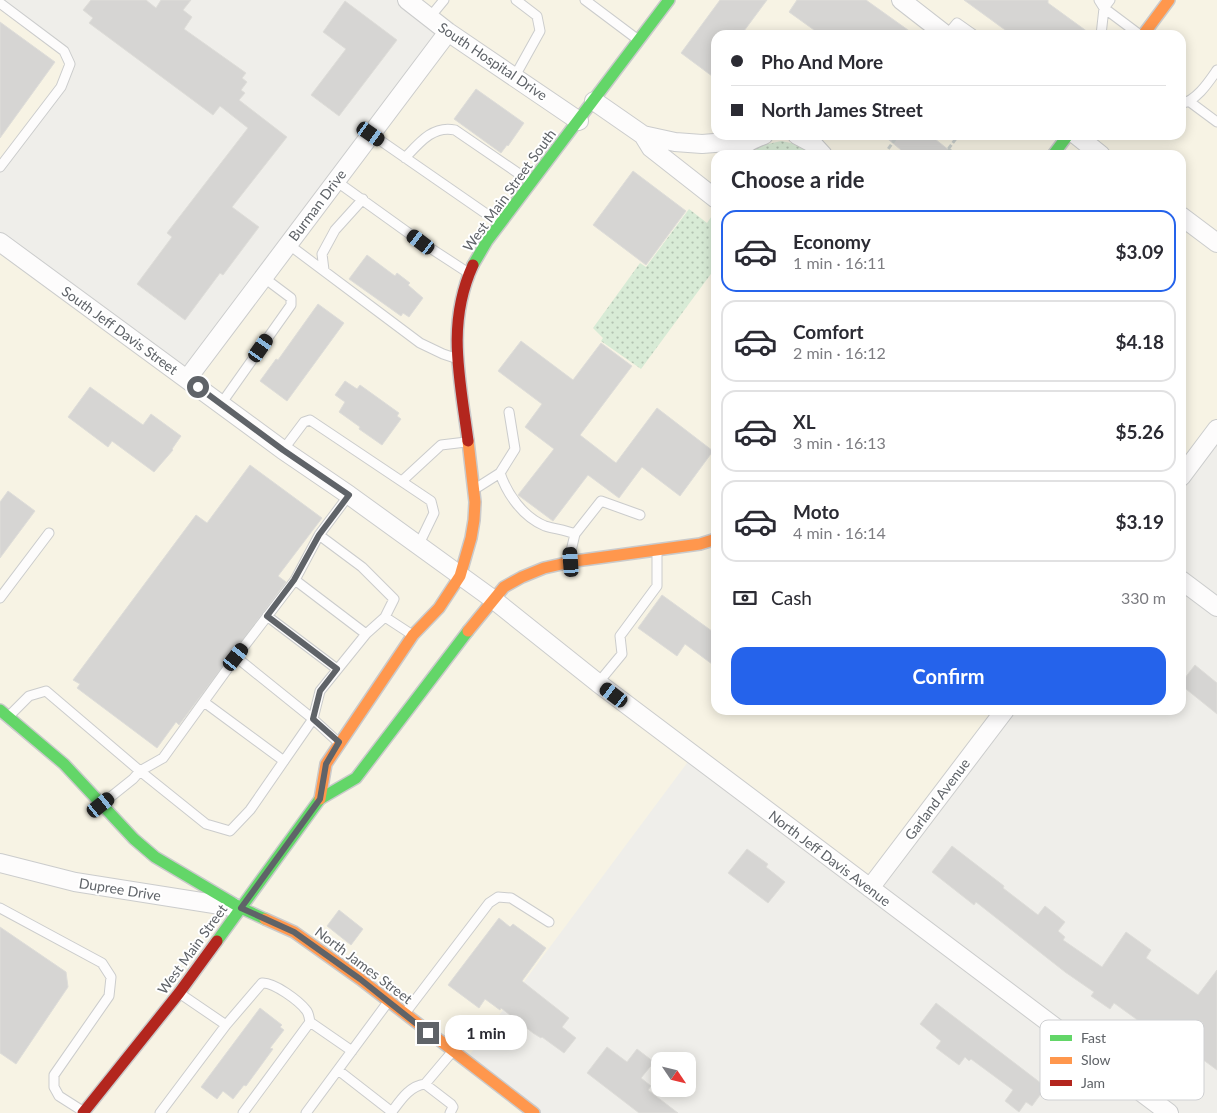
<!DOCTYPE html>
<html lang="en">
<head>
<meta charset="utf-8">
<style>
  body { margin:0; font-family:Lato,sans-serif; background:#f2f2f3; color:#2b2b33; height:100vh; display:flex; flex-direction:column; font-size:19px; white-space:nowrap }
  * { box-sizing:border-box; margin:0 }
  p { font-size:16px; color:#7c7c81 }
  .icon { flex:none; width:28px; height:28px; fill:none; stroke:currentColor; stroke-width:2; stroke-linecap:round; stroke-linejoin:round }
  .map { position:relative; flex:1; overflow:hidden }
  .drawer { position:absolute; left:711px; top:150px; width:475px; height:565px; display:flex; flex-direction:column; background:#fff; border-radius:15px; box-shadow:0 2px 12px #0003 }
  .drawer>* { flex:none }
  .top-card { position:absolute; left:711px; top:30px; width:475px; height:110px; border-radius:15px; box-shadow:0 2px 12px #0003; display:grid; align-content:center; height:110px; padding:0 20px; background:#fff }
  .needle { width:32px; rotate:125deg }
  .buttons { position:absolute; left:651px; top:1052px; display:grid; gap:10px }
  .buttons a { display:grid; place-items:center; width:45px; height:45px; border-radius:10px; background:#fff; box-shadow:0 2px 12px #0003; font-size:25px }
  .end { position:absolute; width:22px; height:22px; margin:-11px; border:6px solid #5f6368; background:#fff; box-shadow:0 0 0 2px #fff }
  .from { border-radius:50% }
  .bubble { position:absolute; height:35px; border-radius:15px; background:#fff; box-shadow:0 2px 12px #0003; font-size:16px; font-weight:700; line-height:35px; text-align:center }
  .car { position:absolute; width:15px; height:30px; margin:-15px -8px; border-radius:6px; box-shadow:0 0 4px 1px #0007; background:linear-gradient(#222 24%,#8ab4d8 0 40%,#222 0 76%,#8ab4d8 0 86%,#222 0) }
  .top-card b { display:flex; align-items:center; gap:18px; height:48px; font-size:19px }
  .top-card b+b { border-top:1px solid #e1e1e2 }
  .top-card i { width:12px; height:12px; background:#2b2b33 }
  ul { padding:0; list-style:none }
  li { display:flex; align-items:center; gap:15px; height:82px; margin:0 10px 8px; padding:0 10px; border:2px solid #e1e1e2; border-radius:15px }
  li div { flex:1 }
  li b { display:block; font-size:19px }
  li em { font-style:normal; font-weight:700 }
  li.on { border-color:#2563eb }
  li>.icon { width:45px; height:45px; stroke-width:1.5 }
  h2 { padding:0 20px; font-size:22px; line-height:60px }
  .pay { display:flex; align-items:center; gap:12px; height:55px; padding:0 20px; font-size:19px }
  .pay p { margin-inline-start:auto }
  .action { display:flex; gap:10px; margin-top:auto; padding:10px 20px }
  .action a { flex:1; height:58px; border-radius:15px; background:#2563eb; color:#fff; font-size:20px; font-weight:700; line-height:58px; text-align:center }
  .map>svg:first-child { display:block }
</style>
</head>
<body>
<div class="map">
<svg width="1217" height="1113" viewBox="0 0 1217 1113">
  <defs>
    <pattern id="grass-dots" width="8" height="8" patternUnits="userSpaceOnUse" patternTransform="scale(1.25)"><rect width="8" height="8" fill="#d8ebd6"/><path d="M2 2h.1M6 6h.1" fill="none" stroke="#b2c2b1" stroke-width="1.8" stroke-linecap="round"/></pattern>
  </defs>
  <rect width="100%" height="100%" fill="#efeeea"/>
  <path fill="#f7f3e4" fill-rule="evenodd" d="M407 0H1217V429L1181 477V155H716V710H1005L870 888 693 755 465 1061 534 1113H0V242L187 379 448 32ZM716 35H1181V135H716Z
    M0 3 64 51 70 64 61 87 0 167Z"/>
  <path fill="url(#grass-dots)" d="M781 141 791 143 805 150 801 155H748L760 146Z
    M689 209 707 223 716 210V267L641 369 601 341 603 338 593 328 640 263 646 267Z"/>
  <path fill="#d6d5d3" stroke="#deddd9" d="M91 0H146L156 8 161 0H191L183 10 192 17 184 29 246 73 242 78 247 82 241 90 245 93 239 100 287 137 232 207 259 227 223 275 220 273 185 320 137 284 172 237 167 233 248 128 220 106 213 115 89 23 93 18 83 10Z
    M720 0H767L741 35H716V79L681 53Z
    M797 0H866L915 35H821L789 12Z
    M964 0H1048V3L1092 35H1012Z
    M345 1 397 40 339 116 311 95 346 49 323 32Z
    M0 22 55 62 0 138Z
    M476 89 524 123 508 146 507 145 501 153 454 119Z
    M883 135H930L955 155H907Z
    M633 171 686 211 646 265 593 225Z
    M367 255 395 276 397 273 410 283 408 285 423 298 409 317 403 313 401 316 349 279Z
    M318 304 344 323 287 401 260 381 276 359 278 360Z
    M521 341 573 380 601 343 632 366 580 435 616 463 657 408 713 451 680 496 642 467 619 498 588 475 553 521 518 495 554 449 525 427 542 404 498 371Z
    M345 381 357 389 360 385 399 413 397 416 401 419 382 445 359 429 360 427 339 412 345 402 335 395Z
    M90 387 143 425 151 414 181 436 172 449 173 450 154 472 112 441 108 447 68 417Z
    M250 465 322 518 278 576 286 582 179 725 176 722 157 748 77 688 80 684 73 680 196 515 207 523Z
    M8 491 35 511 0 558V502Z
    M662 595 716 634V667L685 644 677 656 638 628Z
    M1195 665 1217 683V714L1181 685V683Z
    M952 846 1004 886 1003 888 1038 915 1045 906 1065 922 1058 931 1065 937 1063 940 1102 967 1126 932 1151 950 1146 958 1198 995 1217 970V1070L1187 1048 1183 1053 1114 1003 1110 1009 1091 996 1094 992 1065 972 976 902 974 905 932 872Z
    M747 849 768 864 766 867 785 882 768 903 728 873Z
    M339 910 363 929 351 945 327 926Z
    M499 918 510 927 513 924 546 948 522 981 569 1018 562 1027 576 1038 564 1053 542 1037 541 1038 533 1033 501 1008 500 1010 485 999 479 1008 448 985Z
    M0 927 66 972 68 987 16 1064 0 1053Z
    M936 1003 1046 1087 1032 1106 1026 1102 1019 1112 1005 1101 1013 1090 971 1059 969 1061 965 1057 959 1065 936 1048 941 1041 920 1024Z
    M260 1008 282 1025 280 1027 284 1030 270 1048 273 1049 246 1086 244 1085 233 1099 223 1091 217 1099 201 1087Z
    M607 1047 627 1062 637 1049 654 1062 641 1078 651 1086 648 1090 678 1113H639L587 1073Z"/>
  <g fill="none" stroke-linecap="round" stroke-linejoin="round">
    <defs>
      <path id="lane" d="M585 0 637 39
        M1099 0 1104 8 1140 35
        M0 3 64 51 70 64 61 87 0 167
        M430 17 444 0
        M947 35 957 23 974 35
        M1101 35 1104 8 1110 0
        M515 76 540 31 537 16 516 0
        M1190 102 1217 122
        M1181 104C1197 100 1208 83 1217 70
        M371 134 498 222
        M405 158C419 143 433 125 455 130L531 182
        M336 181 421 242 467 272
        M288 244 420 343 443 354 455 358
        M324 270 322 254 335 230 363 199
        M221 404 291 305V298L263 277
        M283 450 304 422 310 420 431 501 434 513 418 546
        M500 473 515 449 509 412
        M402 481 441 445 466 442
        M478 487 500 473C507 494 523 517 545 526 555 529 565 530 575 534L571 551V559
        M349 495 319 535 362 567 394 599 385 617
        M575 534 601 501 640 515
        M295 580 366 634
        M0 598 49 533
        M267 616 337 669
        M598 683 622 654 620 636 657 586V551
        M204 702 284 761
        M9 716 29 696 46 691 140 771 163 758 236 657
        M338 742 313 719 320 691 366 634 385 617 411 634
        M103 803 133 779 140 771 206 824 230 831 250 810 313 719 236 657 295 580 319 535
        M0 908 102 963 111 977 109 996 54 1075V1087L59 1096 81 1110
        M182 995 226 1025 262 983C274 982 299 1001 306 1010 309 1013 309 1018 310 1022L243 1113
        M406 1012 489 903 498 897 511 898 549 922
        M310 1022 352 1051
        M338 1070 392 1112
        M425 1084 451 1104 453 1107 450 1113
        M160 1113 226 1025
        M306 1113 388 1002
        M391 1113C400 1101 409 1086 425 1084L452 1052"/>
      <path id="street" d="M407 0 448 32 579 121
        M901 0 946 35
        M594 101 643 135 675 142 702 144 752 140
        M643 135 651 148 716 199
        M797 135 812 143 823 155
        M1076 135 1101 155
        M734 155C740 145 753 139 764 135
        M1181 216 1217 243
        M0 242 283 450 349 495 494 600 598 683 1169 1113
        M187 379 448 32
        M1181 477 1217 429
        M1181 580 1217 607
        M0 863 75 882 233 907
        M870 888 1005 710"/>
      <path id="fast" d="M1053 155 1068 135
        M473 265 487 241 669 0
        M0 710 64 764 134 839 155 857 241 908 265 919
        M217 941 320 799 356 778 468 631"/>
      <path id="slow" d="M1143 35 1169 0
        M468 631 504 587 522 577 544 568 575 561 700 544 716 539
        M320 799 326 764 413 635 439 608 460 576 471 538 474 520 475 502 468 441
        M265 919 294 932 360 979 534 1113"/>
      <path id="jam" d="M468 441C460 379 446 324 473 265
        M83 1113 179 993 217 941"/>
    </defs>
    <use href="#lane" stroke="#cbcccc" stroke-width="11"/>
    <use href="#street" stroke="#cbcccc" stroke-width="20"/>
    <use href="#fast" stroke="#cacacb" stroke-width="14"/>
    <use href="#slow" stroke="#cacacb" stroke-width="14"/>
    <use href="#jam" stroke="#cacacb" stroke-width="14"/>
    <path stroke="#cacfcc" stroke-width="3" stroke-dasharray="5 2.5" stroke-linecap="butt" d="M948 149 957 155
      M884 155 898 135
      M944 155 957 137"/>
    <use href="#lane" stroke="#fdfcfc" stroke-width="9"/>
    <use href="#street" stroke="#fdfcfc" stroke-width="18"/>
    <use href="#fast" stroke="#63d668" stroke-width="11"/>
    <use href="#slow" stroke="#ff974d" stroke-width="11"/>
    <use href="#jam" stroke="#b3261e" stroke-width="11"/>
  </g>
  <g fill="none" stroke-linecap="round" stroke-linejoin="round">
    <path stroke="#5f6368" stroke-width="6" d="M198 387 283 450 349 495 319 535 294 580 267 616 337 669 320 691 313 719 339 742 326 764 320 799 241 908 294 932 360 979 428 1033"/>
  </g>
  <g text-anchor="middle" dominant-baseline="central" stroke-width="4" stroke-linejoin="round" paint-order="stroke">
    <g font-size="14" fill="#5f6368" stroke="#fff">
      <text transform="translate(493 61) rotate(34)">South Hospital Drive</text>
      <text transform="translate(509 190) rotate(-54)">West Main Street South</text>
      <text transform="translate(317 205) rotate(-53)">Burman Drive</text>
      <text transform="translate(120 330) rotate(36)">South Jeff Davis Street</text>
      <text transform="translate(937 799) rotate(-53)">Garland Avenue</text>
      <text transform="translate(830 858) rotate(37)">North Jeff Davis Avenue</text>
      <text transform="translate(120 889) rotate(9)">Dupree Drive</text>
      <text transform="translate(192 949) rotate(-54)">West Main Street</text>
      <text transform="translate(364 965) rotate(37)">North James Street</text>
    </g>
  </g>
  <rect x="1040" y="1020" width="164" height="80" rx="8" fill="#fff" stroke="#cfd0d2" stroke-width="1"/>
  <rect x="1050" y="1035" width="22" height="6" fill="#63d668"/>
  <rect x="1050" y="1057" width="22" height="7" fill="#ff974d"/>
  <rect x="1050" y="1080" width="22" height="6" fill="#b3261e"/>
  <g font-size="14" fill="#5f6368">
    <text x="1081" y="1043">Fast</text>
    <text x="1081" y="1065">Slow</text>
    <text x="1081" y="1088">Jam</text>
  </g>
</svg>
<div class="buttons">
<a><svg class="needle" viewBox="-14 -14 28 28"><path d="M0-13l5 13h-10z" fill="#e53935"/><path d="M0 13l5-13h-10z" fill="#7c7c81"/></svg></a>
</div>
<i class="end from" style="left:198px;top:387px"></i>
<i class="end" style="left:428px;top:1033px"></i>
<div class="bubble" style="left:445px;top:1015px;width:82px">1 min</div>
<i class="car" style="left:371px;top:134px;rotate:125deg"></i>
<i class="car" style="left:421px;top:242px;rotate:307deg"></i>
<i class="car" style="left:261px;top:348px;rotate:35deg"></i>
<i class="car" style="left:571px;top:562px;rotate:356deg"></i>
<i class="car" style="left:236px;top:657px;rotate:38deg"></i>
<i class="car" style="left:614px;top:695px;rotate:307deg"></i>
<i class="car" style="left:101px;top:805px;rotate:51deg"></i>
<div class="top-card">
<b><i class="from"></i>Pho And More</b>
<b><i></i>North James Street</b>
</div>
<section class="drawer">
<h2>Choose a ride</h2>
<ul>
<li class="on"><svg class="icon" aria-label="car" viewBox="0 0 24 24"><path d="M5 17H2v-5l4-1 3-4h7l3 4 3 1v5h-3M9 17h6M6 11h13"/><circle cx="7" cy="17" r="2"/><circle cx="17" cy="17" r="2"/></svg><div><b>Economy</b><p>1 min · 16:11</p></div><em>$3.09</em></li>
<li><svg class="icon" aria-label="car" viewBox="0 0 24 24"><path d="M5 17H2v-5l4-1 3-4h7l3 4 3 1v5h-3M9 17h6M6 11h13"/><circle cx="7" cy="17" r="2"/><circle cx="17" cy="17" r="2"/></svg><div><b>Comfort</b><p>2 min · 16:12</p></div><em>$4.18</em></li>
<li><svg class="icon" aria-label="car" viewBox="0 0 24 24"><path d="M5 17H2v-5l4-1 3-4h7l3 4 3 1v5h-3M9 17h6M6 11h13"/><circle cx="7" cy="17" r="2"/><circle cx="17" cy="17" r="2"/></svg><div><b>XL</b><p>3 min · 16:13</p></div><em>$5.26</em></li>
<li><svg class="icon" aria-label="car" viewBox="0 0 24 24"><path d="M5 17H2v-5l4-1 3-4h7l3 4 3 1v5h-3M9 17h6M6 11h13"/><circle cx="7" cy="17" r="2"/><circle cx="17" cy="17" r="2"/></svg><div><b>Moto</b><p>4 min · 16:14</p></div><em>$3.19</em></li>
</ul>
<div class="pay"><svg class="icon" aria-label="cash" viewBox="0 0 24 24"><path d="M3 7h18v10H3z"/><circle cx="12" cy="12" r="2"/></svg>Cash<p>330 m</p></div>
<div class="action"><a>Confirm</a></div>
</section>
</div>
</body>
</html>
